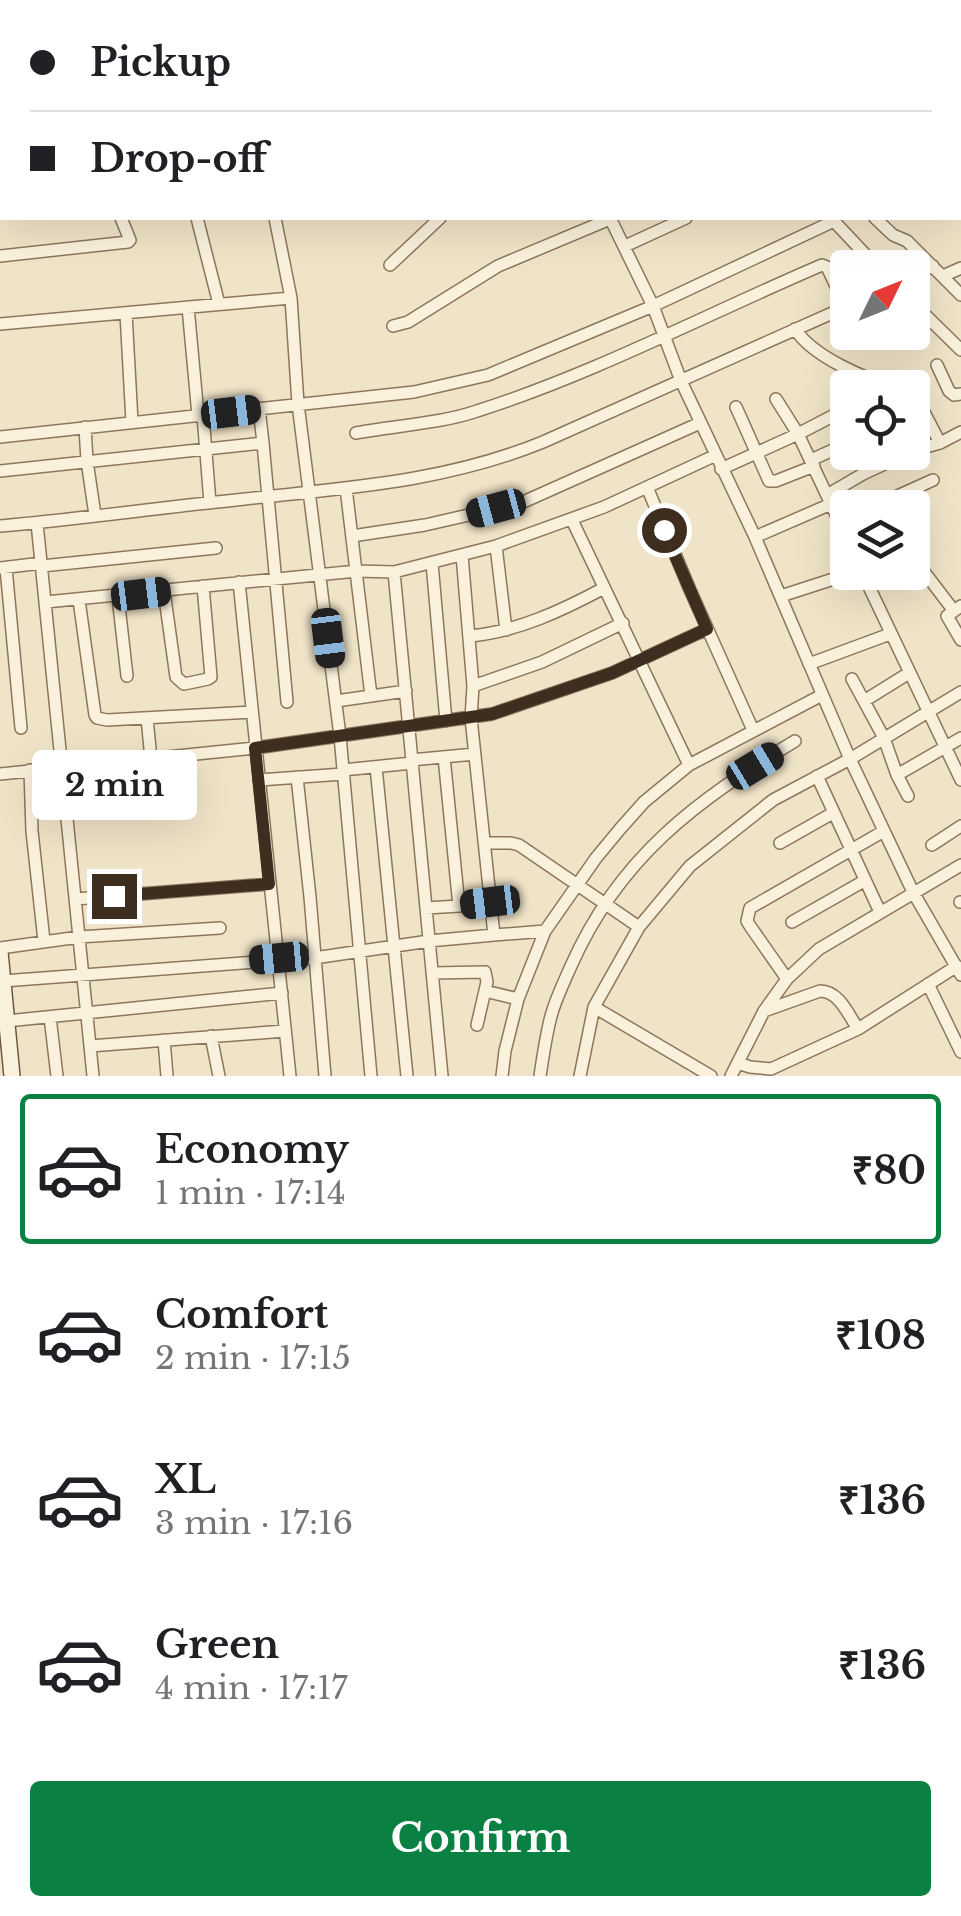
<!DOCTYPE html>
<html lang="en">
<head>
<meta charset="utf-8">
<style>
  body { margin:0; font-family:"Libre Baskerville",serif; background:#f6f6f6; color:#202124; height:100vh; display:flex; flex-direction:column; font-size:38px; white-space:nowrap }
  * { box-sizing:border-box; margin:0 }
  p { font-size:32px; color:#757577 }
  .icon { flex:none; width:55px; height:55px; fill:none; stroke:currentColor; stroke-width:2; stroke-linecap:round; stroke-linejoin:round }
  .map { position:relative; height:1076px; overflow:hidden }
  .panel { display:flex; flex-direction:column; background:#fff; flex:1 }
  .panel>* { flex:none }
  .top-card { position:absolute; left:0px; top:0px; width:962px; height:220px; box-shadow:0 10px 40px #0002; display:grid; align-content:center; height:220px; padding:0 30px; background:#fff }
  .needle { width:65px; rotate:47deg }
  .controls { position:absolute; left:830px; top:250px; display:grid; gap:20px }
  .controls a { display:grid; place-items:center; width:100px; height:100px; border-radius:10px; background:#fff; box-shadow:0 10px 40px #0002; font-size:50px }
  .end { position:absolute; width:45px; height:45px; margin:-22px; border:12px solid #3d2e20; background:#fff; box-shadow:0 0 0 5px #fff }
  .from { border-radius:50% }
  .bubble { position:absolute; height:70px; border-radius:10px; background:#fff; box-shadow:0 10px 40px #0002; font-size:32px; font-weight:700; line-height:70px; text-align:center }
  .car { position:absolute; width:30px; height:60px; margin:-30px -15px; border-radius:12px; box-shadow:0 0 8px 2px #0007; background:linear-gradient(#222 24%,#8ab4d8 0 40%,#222 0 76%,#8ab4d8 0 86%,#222 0) }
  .top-card b { display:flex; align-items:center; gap:35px; height:95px; font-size:38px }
  .top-card b+b { border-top:2px solid #e0e0e0 }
  .top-card i { width:25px; height:25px; background:#202124 }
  ul { padding:18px 0 0; list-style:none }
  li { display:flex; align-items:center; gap:30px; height:150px; margin:0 20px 15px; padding:0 10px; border:5px solid transparent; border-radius:10px }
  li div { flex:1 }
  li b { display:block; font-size:38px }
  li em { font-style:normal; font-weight:700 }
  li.on { border-color:#0b8043 }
  li>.icon { width:90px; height:90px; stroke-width:1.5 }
  .action { display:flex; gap:20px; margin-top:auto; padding:20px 30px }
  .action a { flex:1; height:115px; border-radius:10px; background:#0b8043; color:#fff; font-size:40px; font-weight:700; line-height:115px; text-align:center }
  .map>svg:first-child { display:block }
</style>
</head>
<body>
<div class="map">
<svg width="961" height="1076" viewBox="0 0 961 1076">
  <rect width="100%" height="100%" fill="#f0e4c8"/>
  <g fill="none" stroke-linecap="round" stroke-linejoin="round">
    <defs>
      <path id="street" d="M78 0 80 2
        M160 0 161 2
        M249 0 250 2
        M442 0 445 2
        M626 0 628 2
        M664 0 666 2
        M701 0 704 2
        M792 0 795 2
        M911 0 913 2
        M16 2 19 0
        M307 2 310 0
        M417 2 420 0
        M537 2 540 0
        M0 16 2 13
        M960 52 961 53
        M0 109 2 107
        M960 173 961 174
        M197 218 219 304
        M275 218 291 298 298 404 340 736 371 1076
        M610 218 653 306 681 381 755 537 850 759 913 892 961 975
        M831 218 878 268
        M875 218 893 235 907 241 961 295
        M625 246 686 218
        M0 256 128 242 130 240 121 218
        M390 265 440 218
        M943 276 961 268
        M912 277 933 266
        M912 302 961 350
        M188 307 198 415
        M126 313 132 422
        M0 324 291 298
        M393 326 408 322 498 266 610 219
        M795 329C813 357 864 378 896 388
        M937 365 949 391 954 395 961 394
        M912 389 940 443
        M776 399 798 434 848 408
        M736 407 769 481H776L814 466
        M203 415 210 503
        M85 427 87 461 95 515
        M356 433C393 426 443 423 477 411 596 373 707 314 822 265L827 267 846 307
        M0 437 414 392 488 375 653 306 834 221
        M263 443 287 702
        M912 451 940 443 961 432
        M811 460 848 443
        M721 469 798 434 848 540
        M0 471 263 443 259 408
        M647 487 690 590 753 730
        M346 488 371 696
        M827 495 863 474 910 452
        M871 508 933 480
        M572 520 689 765
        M37 523 90 1046
        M0 526C79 519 157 508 236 500 342 488 443 483 543 442L848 306
        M352 536 425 525 521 503 700 423
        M755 537 831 504
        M496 546 506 630
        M462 555 473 686 471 718 494 935 545 931
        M432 563 446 721
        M42 566 216 548
        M0 568 42 563
        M6 568 21 728
        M394 572 442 1076
        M862 572 961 780
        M925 573 954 611
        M239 582 290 1076
        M164 591 176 677 184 684 208 679 211 677 203 586
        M781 596 855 572
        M118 597 127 676
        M79 600 95 715 97 718 107 720 252 712
        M46 602 357 571 394 572 496 546 604 507 714 456
        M961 606 947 616 961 640
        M469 636C517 632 563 610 604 588
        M809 664 890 634
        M852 679 884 738 897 775 908 796
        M473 686 542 662 623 623
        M336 701 406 691
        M864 701 909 673
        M147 718 151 759
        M444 757 459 906 490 902
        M411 760 475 754
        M376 767 407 1076
        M30 770 32 831 44 941
        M343 770 412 763
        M0 774 255 748 492 714 612 673 707 629
        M897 775 961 738
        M817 776 880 912
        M297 777 310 897 325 1076
        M259 780 343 774
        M484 843H511L519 845 639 927
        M780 843 833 813
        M932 845 961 826
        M75 899 269 884
        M960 902H961
        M426 908 459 906
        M792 922 864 881
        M0 948 79 937 220 928
        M432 973 485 972 487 982 477 1025
        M787 979 750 926 747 921 750 908 884 831
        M3 981 321 957 429 941 494 935
        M928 984 961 1052
        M485 991 518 999
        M594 1007 711 1076
        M764 1011 820 991C839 991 848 1014 858 1029
        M50 1017 57 1076
        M7 1021 282 993
        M211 1036 219 1076
        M164 1040 167 1076
        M738 1063 750 1067 771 1069 858 1029 957 966
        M93 1076 90 1046 285 1031
        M502 1076 505 1051 518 999 545 931 596 858 620 829 644 802 689 765 822 695
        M540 1076C543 1056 546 1035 551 1016 556 998 564 982 571 966 619 857 697 800 795 741
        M580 1076 594 1007 639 927 690 866 773 800 850 759 961 692
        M731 1076 764 1011 787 979 819 949 961 865"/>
      <path id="secondary" d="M0 952 12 1076"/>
    </defs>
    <use href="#street" stroke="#8d765c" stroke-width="14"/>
    <use href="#secondary" stroke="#6f573f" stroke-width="18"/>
    <use href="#street" stroke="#faf1dc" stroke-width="11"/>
    <use href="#secondary" stroke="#faf1dc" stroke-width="15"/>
  </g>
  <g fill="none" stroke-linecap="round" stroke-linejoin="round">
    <path stroke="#3d2e20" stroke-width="12" d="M114 896 269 884 255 748 492 714 612 673 707 629 664 530"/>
  </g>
</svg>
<div class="controls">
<a><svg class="needle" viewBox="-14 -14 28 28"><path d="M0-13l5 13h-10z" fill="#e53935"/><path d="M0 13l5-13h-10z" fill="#757577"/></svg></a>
<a><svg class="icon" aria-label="locate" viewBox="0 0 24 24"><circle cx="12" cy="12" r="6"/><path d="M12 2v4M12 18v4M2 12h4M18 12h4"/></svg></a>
<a><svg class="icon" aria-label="layers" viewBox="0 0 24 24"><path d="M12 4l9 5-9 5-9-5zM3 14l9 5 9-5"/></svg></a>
</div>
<i class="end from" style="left:664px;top:530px"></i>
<i class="end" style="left:114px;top:896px"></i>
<div class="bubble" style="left:32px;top:750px;width:165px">2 min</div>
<i class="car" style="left:231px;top:412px;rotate:83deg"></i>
<i class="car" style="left:496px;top:508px;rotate:255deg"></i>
<i class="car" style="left:141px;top:594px;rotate:83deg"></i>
<i class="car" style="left:328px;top:638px;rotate:173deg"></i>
<i class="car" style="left:755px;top:766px;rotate:59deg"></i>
<i class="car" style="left:490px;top:902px;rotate:263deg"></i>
<i class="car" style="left:279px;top:958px;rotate:265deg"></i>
<div class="top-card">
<b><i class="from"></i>Pickup</b>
<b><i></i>Drop-off</b>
</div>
</div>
<section class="panel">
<ul>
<li class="on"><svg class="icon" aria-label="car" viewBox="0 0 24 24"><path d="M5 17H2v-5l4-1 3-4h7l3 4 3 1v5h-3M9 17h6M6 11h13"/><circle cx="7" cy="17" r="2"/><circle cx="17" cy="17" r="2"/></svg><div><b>Economy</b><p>1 min · 17:14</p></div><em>₹80</em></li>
<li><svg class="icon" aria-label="car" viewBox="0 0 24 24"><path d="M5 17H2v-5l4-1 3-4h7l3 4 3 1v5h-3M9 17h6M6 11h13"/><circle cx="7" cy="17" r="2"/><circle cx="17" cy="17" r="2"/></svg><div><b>Comfort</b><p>2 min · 17:15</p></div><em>₹108</em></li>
<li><svg class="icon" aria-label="car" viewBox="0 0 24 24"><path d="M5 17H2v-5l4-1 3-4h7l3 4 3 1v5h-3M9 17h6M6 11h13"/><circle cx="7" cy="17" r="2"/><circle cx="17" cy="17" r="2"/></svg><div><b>XL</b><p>3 min · 17:16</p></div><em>₹136</em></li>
<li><svg class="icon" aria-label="car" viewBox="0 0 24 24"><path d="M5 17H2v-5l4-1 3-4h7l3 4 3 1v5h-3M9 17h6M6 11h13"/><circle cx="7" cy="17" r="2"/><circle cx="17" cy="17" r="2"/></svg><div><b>Green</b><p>4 min · 17:17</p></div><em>₹136</em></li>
</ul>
<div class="action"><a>Confirm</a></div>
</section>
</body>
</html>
